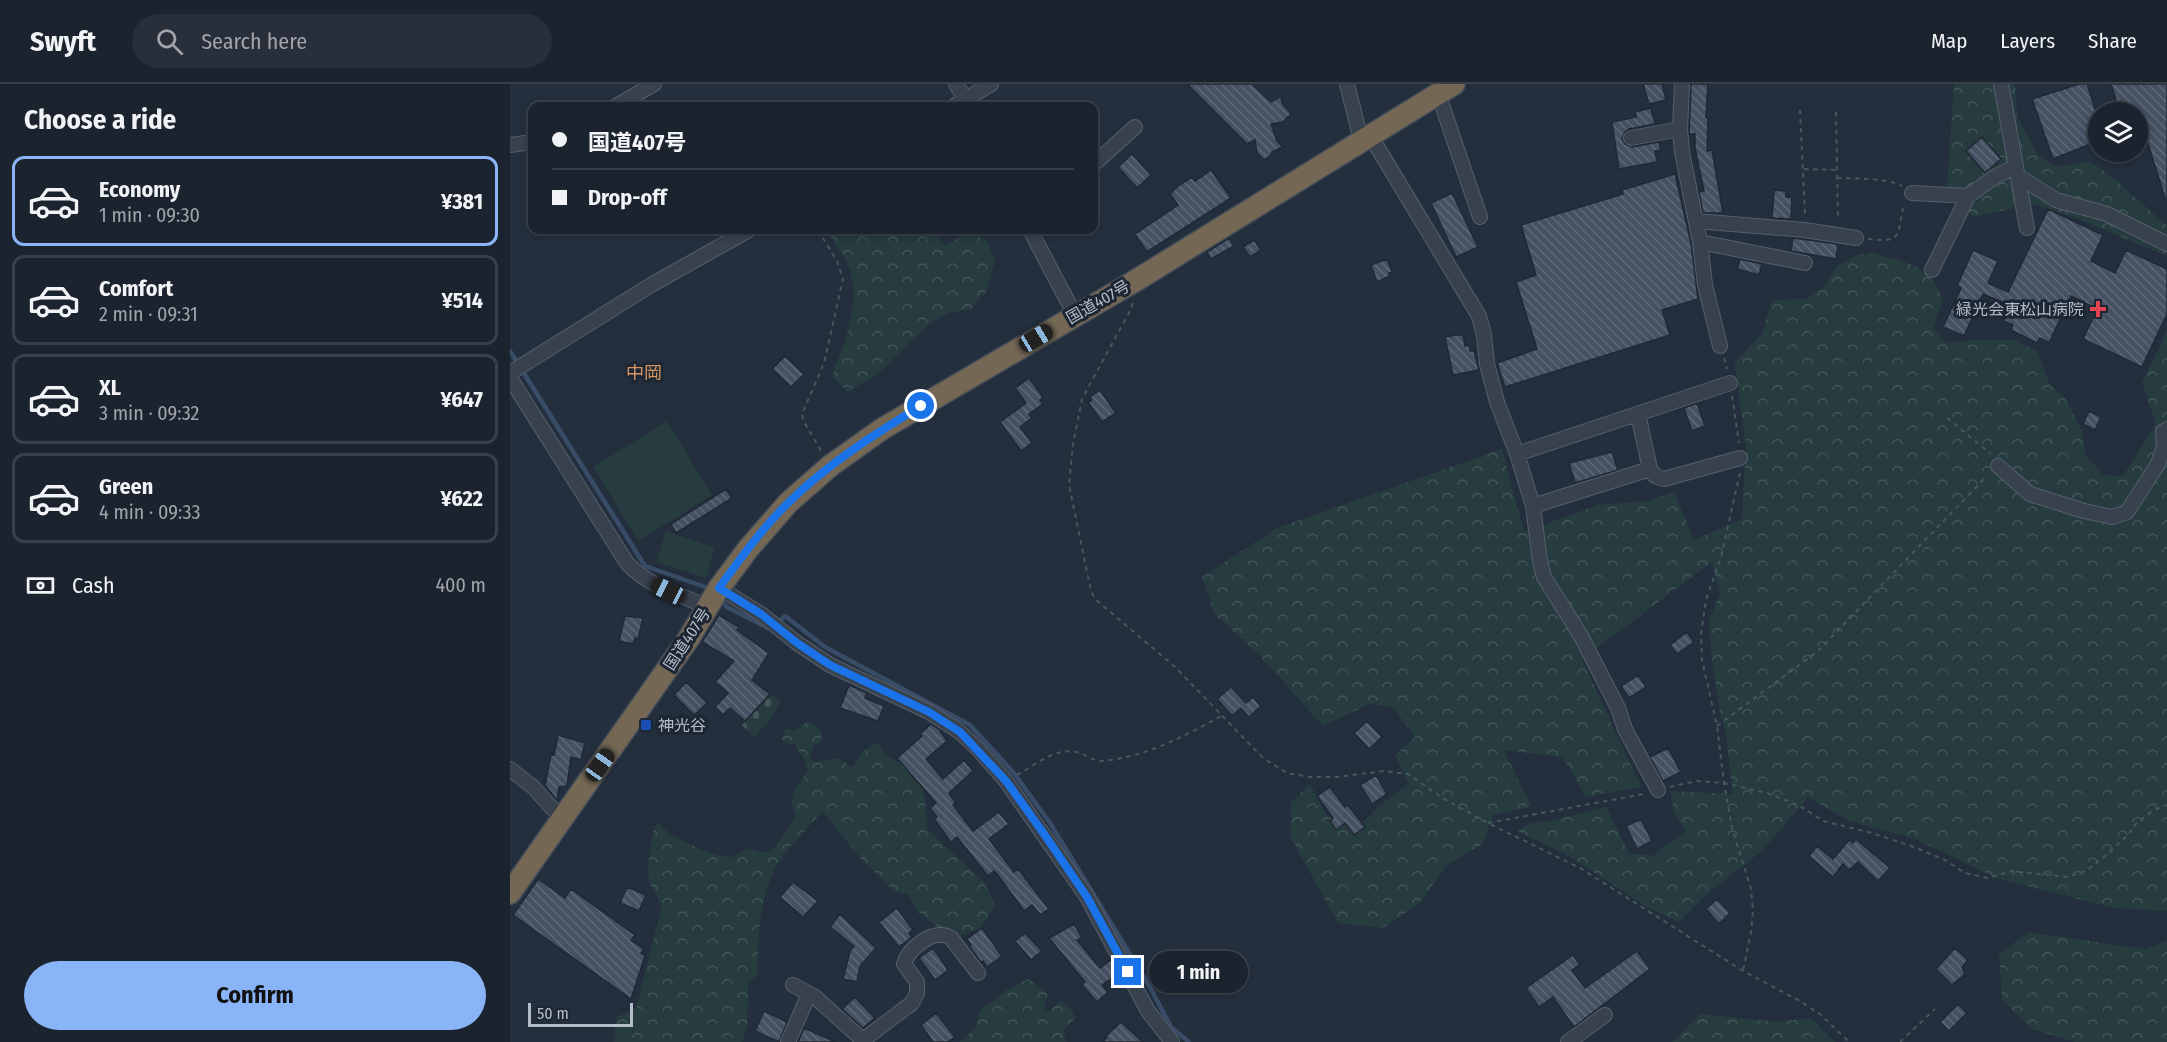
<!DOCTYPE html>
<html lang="en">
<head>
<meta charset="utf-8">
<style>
  body { margin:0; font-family:"Fira Sans Condensed","Noto Sans JP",sans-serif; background:#282f3a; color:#f1f3f6; height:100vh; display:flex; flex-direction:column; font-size:22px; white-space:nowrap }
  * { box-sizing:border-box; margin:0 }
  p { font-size:20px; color:#a0a4aa }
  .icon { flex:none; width:33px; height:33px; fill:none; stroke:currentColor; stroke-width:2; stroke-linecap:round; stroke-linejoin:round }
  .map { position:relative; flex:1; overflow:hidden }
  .details { display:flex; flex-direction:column; background:#1b232e; width:510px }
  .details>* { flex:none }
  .banner { position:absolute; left:18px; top:18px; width:570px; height:132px; border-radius:12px; box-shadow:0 3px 9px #0003,0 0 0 2px #39404a; display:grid; align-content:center; height:132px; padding:0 24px; background:#1b232e }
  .buttons { position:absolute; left:1578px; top:18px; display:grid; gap:12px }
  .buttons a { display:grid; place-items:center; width:60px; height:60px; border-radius:50%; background:#1b232e; box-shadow:0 3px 9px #0003,0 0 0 2px #39404a; font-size:30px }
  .scale { position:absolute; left:18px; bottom:15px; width:105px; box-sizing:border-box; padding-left:6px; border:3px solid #b4bcc9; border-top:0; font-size:16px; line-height:21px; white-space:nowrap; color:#b4bcc9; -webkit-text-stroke:4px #1d2633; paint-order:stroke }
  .end { position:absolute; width:27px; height:27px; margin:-14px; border:8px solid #1a73e8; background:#fff; box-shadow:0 0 0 3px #fff }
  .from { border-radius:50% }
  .bubble { position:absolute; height:42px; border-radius:21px; background:#1b232e; box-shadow:0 3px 9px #0003,0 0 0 2px #39404a; font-size:20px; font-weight:700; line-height:42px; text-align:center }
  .car { position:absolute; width:18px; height:36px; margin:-18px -9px; border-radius:8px; box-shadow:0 0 4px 2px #0007; background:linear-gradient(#222 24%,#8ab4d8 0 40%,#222 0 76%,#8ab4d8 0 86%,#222 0) }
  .banner b { display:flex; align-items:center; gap:21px; height:57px; font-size:22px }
  .banner b+b { border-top:2px solid #39404a }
  .banner i { width:15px; height:15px; background:#f1f3f6 }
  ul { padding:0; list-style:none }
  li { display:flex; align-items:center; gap:18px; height:90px; margin:0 12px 9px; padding:0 12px; border:3px solid #39404a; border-radius:12px }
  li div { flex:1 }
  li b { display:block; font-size:22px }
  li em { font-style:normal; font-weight:700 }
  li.active { border-color:#8ab4f8 }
  li>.icon { width:54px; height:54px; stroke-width:1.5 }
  h2 { padding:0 24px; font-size:27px; line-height:72px }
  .pay { display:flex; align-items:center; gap:15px; height:66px; padding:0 24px; font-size:22px }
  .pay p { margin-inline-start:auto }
  .primary-button { display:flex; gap:12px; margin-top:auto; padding:12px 24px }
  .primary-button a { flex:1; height:69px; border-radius:36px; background:#8ab4f8; color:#111; font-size:24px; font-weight:700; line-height:69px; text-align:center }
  header { display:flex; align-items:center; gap:36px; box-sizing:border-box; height:84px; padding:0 30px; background:#1b232e; border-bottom:2px solid #39404a }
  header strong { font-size:28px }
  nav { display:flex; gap:33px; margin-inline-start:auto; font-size:21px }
  .search { width:420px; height:54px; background:#282f3a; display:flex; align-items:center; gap:15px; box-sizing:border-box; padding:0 21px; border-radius:33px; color:#a0a4aa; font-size:22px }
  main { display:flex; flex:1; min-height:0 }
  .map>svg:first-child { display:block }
</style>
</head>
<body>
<header>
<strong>Swyft</strong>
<div class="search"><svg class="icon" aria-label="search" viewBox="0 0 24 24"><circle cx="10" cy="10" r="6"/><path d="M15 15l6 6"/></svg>Search here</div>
<nav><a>Map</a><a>Layers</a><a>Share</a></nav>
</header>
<main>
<section class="details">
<h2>Choose a ride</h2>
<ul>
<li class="active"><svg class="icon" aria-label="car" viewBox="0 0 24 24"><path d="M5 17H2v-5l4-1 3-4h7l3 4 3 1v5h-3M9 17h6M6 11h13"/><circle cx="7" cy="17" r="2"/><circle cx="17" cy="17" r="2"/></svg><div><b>Economy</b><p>1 min · 09:30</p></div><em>¥381</em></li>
<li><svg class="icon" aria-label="car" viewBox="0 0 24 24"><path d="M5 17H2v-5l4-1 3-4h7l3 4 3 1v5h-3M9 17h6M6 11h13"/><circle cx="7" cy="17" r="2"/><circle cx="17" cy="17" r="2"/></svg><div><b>Comfort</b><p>2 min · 09:31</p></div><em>¥514</em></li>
<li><svg class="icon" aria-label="car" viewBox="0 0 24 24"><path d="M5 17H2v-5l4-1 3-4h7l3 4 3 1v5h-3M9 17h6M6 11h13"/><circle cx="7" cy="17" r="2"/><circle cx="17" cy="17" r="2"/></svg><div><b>XL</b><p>3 min · 09:32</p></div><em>¥647</em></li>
<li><svg class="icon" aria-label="car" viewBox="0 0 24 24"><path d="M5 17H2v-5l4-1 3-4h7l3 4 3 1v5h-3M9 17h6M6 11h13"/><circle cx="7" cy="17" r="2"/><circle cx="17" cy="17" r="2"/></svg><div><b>Green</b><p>4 min · 09:33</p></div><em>¥622</em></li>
</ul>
<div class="pay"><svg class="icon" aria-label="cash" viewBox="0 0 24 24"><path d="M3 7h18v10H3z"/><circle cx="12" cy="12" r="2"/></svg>Cash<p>400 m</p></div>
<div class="primary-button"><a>Confirm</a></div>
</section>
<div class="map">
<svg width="1657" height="958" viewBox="0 0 1657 958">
  <defs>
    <pattern id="forest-crowns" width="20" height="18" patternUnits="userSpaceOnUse" patternTransform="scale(1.5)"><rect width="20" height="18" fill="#263c3f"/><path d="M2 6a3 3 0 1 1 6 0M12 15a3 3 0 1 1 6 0" fill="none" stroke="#435659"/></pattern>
    <pattern id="cemetery-stones" width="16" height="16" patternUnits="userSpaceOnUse" patternTransform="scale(1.5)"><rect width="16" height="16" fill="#263c3f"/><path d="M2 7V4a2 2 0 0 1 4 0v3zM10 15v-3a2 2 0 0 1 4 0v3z" fill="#435659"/></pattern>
    <pattern id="building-back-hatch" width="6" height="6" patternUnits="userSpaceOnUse" patternTransform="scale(1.5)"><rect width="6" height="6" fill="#455162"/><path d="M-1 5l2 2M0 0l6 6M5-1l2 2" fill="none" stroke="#5d6877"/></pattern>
  </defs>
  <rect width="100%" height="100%" fill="#242f3e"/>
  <path fill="#263c3f" d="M157 337 202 411 129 457 83 383Z
    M156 447 205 463 196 494 146 478Z"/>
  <path fill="url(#forest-crowns)" d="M1444 0H1505L1507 32 1527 70 1545 83 1580 77 1607 97 1657 142V172L1566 134 1523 120 1464 133 1437 106Z
    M316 146H422L435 161 460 148 477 157 485 176 476 208 461 225 437 229 418 241 369 289 338 308 322 292C334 260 351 221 340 186 336 172 323 158 316 146Z
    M1366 169C1401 182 1414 177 1433 214L1423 244 1437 259 1464 256H1505L1528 268 1539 299 1556 316 1572 347 1575 370 1593 391 1613 392 1646 340 1632 299 1657 247V827L1604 824 1486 794 1408 756 1339 737 1298 713 1254 765 1196 811 1169 838 1137 823 1059 772 1007 747 1022 739 1041 737 1096 723 1119 769 1143 772 1175 747 1163 726 1161 707 1223 710 1216 651 1210 629 1202 577 1199 536 1210 510 1202 478 1072 575 1131 703 1076 713 1053 673 994 666 1021 722 983 731 973 760 938 780 909 820 873 844 828 839 780 752 781 719 800 700 818 733 845 746 868 723 899 699 885 672 905 653 883 623 859 620 813 642 751 573 705 531 692 493 767 444 992 365 1014 448 1088 421 1138 417 1164 408 1184 456 1232 435 1236 364 1225 278 1252 250 1262 216 1297 215 1316 201 1326 183 1346 171Z
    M299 637 312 648 311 658 304 661 300 671 304 678 329 674 342 684 352 669 364 659C374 663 371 666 377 672 381 676 389 677 394 681 418 699 415 718 417 745L474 798 485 822 470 845 448 852 429 844 408 828 399 811 385 808 353 777 312 727C297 746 269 771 261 793 249 824 247 858 248 890L238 900 237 942 232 958H104L106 933 126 925 151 826C150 812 142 807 139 796 136 780 142 759 144 743L149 740C157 752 206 775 221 773 227 772 233 767 238 764L253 769 262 767 281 741 286 730 281 720 284 706 298 687 294 675 284 660H276L272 654 276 645 284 646Z
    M1519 848 1634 865 1657 857V958H1565L1522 945 1492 916 1489 870Z
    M518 895 535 906 538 911 534 920 536 926 540 927 548 919 553 917 562 927 565 934 554 946 556 958H449L466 944 470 927 497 906Z
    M1190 930 1266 938 1301 934 1325 958H1162Z"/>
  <path fill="url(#cemetery-stones)" d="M261 611 271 617 258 638 244 653 232 641Z"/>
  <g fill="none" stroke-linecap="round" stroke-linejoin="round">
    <path stroke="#394c67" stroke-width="4.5" d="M0 267 135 482 198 504 201 507
      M209 515 217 523 260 545
      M267 540 275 532 315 563 460 641 503 688 540 739 640 903 661 943 679 958"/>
  </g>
  <path fill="url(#building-back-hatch)" stroke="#1f2835" stroke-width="1.5" d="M677 0H742L761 18 771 12 772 19 781 30 773 38 761 40 767 57 773 63 762 68 761 71 754 76 747 69 745 56 737 60Z
    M1133 0H1152L1156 16 1139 20Z
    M1181 0H1198L1196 34H1198L1197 67 1202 66 1213 129H1193L1189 108 1194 107 1185 64V50H1179Z
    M1569 0H1577L1588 34V57L1543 75 1522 15Z
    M1601 0H1657V114H1655L1628 28H1610Z
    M1141 24 1145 40 1119 45 1115 48 1112 55 1115 60 1122 63 1149 58 1151 66 1145 67 1147 78 1109 85 1102 38 1126 33 1125 28Z
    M1472 53 1491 75 1475 89 1456 67Z
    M622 70 641 91 627 104 608 83Z
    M701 86 721 114 637 168 625 150 668 121 660 110 668 102 682 93 685 97Z
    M1165 90 1181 159 1188 215 1152 226 1160 251 995 303 987 279 1027 265 1006 198 1026 191 1011 141 1113 110 1112 106Z
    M1264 106 1276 107V113H1282L1281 135 1262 134Z
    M942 109 968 163 946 173 921 119Z
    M1538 125 1593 151 1581 177 1605 189 1616 166 1657 185V230L1632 283 1573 255 1587 225 1561 212 1539 259 1530 254 1527 259 1501 246 1503 241 1494 237 1501 222 1473 210 1454 252 1433 243 1451 204 1447 202 1463 166 1488 177 1478 199 1498 208Z
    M719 154 724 162 701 175 697 168Z
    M1283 154 1328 160 1326 175 1281 167Z
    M744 156 751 166 740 173 733 163Z
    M877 175 882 188 879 189 880 192 867 198 861 181Z
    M1230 175 1252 180 1249 191 1227 185Z
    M946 251H953L955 262 959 261 960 267H964L969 286 943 291 935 253Z
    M275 272 294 290 281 303 262 285Z
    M519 294 533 313 530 316 533 320 519 330 522 334 510 343 522 359 511 367 490 338 516 319 505 304Z
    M590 306 606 329 592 338 578 318 582 316 580 313Z
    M1187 319 1195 342 1182 347 1174 324Z
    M1579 327 1591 333 1585 346 1573 340Z
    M1102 368 1108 386 1065 399 1059 379Z
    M216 405 222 414 166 449 161 440Z
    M209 531 229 543 227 546 259 569 242 596 260 610 235 637 220 624 213 631 205 623 218 609 205 598 224 577 192 558Z
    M115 532 133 534 128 555 125 554 123 560 109 557Z
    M1177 548 1184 558 1167 570 1160 561Z
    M1128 591 1136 603 1119 614 1111 602Z
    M176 598 197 619 184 631 164 611Z
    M339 601 357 609 355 614 374 622 368 637 330 624Z
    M721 603 736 619 743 613 751 622 739 633 731 624 722 632 707 615Z
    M857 637 872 653 859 665 844 649Z
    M421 640 429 645 437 657 416 675 433 695 454 676 463 687 439 709 446 719 443 721 463 747 489 728 499 740 479 755 504 788 508 785 539 825 530 831 522 821 514 827 487 790 484 787 478 792 447 753 441 758 424 735 427 733 420 724 426 719 387 674 412 652 410 650Z
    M48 651 75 659 71 676 61 673 57 702 49 703 47 716 35 701 41 670 44 671Z
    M1158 664 1171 688 1153 697 1140 673Z
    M866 691 877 710 862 720 850 701Z
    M820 703 835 723 838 721 855 743 844 751 835 739 826 746 820 737 823 734 807 712Z
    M1131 735 1142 757 1127 765 1116 742Z
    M1346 755 1380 784 1368 797 1348 778 1339 786 1333 780 1323 793 1299 772 1307 762 1323 775 1339 756 1343 759Z
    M28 795 55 814 61 805 125 851 121 856 134 865 131 869 135 872 121 915 3 831Z
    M283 798 308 817 293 833 270 813Z
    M117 803 136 811 129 827 110 819Z
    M1207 815 1220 829 1209 840 1196 825Z
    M387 824 403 846 399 849 402 853 389 863 369 838Z
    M330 830 366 864 350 882 347 898 333 895 340 867 344 862 320 843Z
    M564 840 572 854 567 856 590 884 601 876 608 890 592 901 598 908 587 918 572 901 575 898 539 854Z
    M472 844 492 872 477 883 473 877 471 878 459 862 461 861 457 855Z
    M515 849 532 867 521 876 505 857Z
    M423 864 437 884V887L425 896 409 874Z
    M1445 864 1458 876 1452 883 1455 890 1442 901 1426 885Z
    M1127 867 1140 885 1064 943 1043 913 1029 923 1016 904 1063 871 1070 881 1062 886 1075 904Z
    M345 913 365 934 353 944 332 925Z
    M1448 920 1457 929 1439 947 1430 938Z
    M254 927 277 938 269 958 245 947Z
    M426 929 445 953 438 958H423L411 941Z
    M611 938 633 958H593L597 953 596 952Z
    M294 944 326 958H288Z"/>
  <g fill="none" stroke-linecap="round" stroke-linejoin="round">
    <defs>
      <path id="minor" d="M446 0 459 21
        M837 0 851 56
        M1172 0 1170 45 1172 68 1190 158 1195 201 1210 262
        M1491 0 1517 144
        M928 9 970 133
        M106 22 144 0
        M444 22 481 0
        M860 51 969 232 974 251 977 280 987 318 1007 370 1023 422 1030 477 1034 493 1071 552 1108 624 1115 645 1148 706
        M1121 54 1170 45
        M0 61 22 58
        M584 80 625 43
        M1508 92 1546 116 1597 130 1657 160
        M1402 109 1458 112
        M1186 137 1295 146 1346 154
        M520 146 565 231
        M1190 158 1295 179
        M1422 186 1458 112 1483 94 1506 82
        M0 289 141 201 239 146
        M0 294 117 479C139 503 169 510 198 523
        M1128 330 1140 385 1145 392 1154 395 1230 374
        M1007 370 1220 299
        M1488 382 1520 410 1574 427 1602 433 1617 428 1648 380 1654 362 1653 348 1657 345
        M1023 422 1140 385
        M209 504 251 530 287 559 320 581 419 628 450 648 468 665 496 697 577 813 638 927 662 958
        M0 685 23 703 52 735
        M283 901 305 913 355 958
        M353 956 402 919 407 909V898L394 880C398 864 425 843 441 854L468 889
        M278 958 299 910
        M1058 958 1095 931"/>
      <path id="highway" d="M0 809 179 554 209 504 238 465 278 419 320 382 372 345 625 197 944 0"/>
    </defs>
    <use href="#minor" stroke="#565f6c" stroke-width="16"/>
    <use href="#highway" stroke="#434c59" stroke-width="24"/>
    <path stroke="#44595c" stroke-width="2" stroke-dasharray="4.5 4.5" stroke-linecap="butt" d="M1290 26 1295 131
      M1326 28 1328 136
      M1294 85 1327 86
      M1327 94C1348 95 1373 93 1392 102
      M308 146 327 177 333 195 314 279 292 330 293 336 311 367
      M1358 155C1395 159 1386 151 1394 120
      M623 219 621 225 572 315 563 360 559 401 581 507 585 515 664 582 753 674 777 689 800 693H827L874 687 898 690 934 715 978 739 1070 784 1233 887 1290 917 1311 931 1339 958
      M1214 274 1217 285
      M1222 312 1229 359
      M1437 334 1481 370
      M1230 389 1211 473 1196 516 1191 549 1192 576 1207 642 1214 699 1222 744 1241 805 1243 826 1241 848 1233 887
      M1207 642 1308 567 1477 392
      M507 691C523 682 546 663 566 668 576 670 582 677 592 677 636 673 675 652 713 631
      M1160 703 1187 697 1214 699 1257 709 1290 722 1313 737 1362 749 1404 763 1435 776 1455 789 1478 794 1502 787 1557 793 1576 787 1595 772 1618 751 1626 740 1642 727 1657 721
      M978 739 1134 710
      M1390 958 1425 925"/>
    <use href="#minor" stroke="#38414e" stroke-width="14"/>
    <use href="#highway" stroke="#746855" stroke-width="21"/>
  </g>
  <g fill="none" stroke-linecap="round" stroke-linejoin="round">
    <path stroke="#1a73e8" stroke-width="8" d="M411 322C363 351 316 381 276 421 251 446 230 475 209 504L251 530 287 559 320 581 419 628 450 648 496 697 532 747 577 813 618 888"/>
  </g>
  <path fill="#e0444e" stroke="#1d2633" stroke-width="2" d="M1585 216h6v6h6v6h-6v6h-6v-6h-6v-6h6z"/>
  <rect fill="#1a4fb4" stroke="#1d2633" stroke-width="2" x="130" y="635" width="12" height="12" rx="3"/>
  <g text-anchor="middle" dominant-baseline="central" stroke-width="6" stroke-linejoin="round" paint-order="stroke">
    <g font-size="16" fill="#b4bcc9" stroke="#1d2633">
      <text transform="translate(588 218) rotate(-30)">国道407号</text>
      <text transform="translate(177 555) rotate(-57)">国道407号</text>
    </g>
    <g font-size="16" fill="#b4bcc9" stroke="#1d2633" text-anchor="end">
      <text x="1574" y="225">緑光会東松山病院</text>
      <text x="148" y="641" text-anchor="start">神光谷</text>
    </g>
    <g font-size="18" fill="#d59563" stroke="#1d2633">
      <text x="134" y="289">中岡</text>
    </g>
  </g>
</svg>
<div class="buttons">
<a><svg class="icon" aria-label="layers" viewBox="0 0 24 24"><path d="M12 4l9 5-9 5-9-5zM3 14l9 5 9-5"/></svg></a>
</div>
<div class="scale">50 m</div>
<i class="end from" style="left:411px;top:322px"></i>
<i class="end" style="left:618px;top:888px"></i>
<div class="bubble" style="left:639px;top:867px;width:99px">1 min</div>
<i class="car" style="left:526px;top:254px;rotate:59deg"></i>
<i class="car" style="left:158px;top:507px;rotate:297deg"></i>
<i class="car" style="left:90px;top:681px;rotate:35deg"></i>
<div class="banner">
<b><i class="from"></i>国道407号</b>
<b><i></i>Drop-off</b>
</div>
</div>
</main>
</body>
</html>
